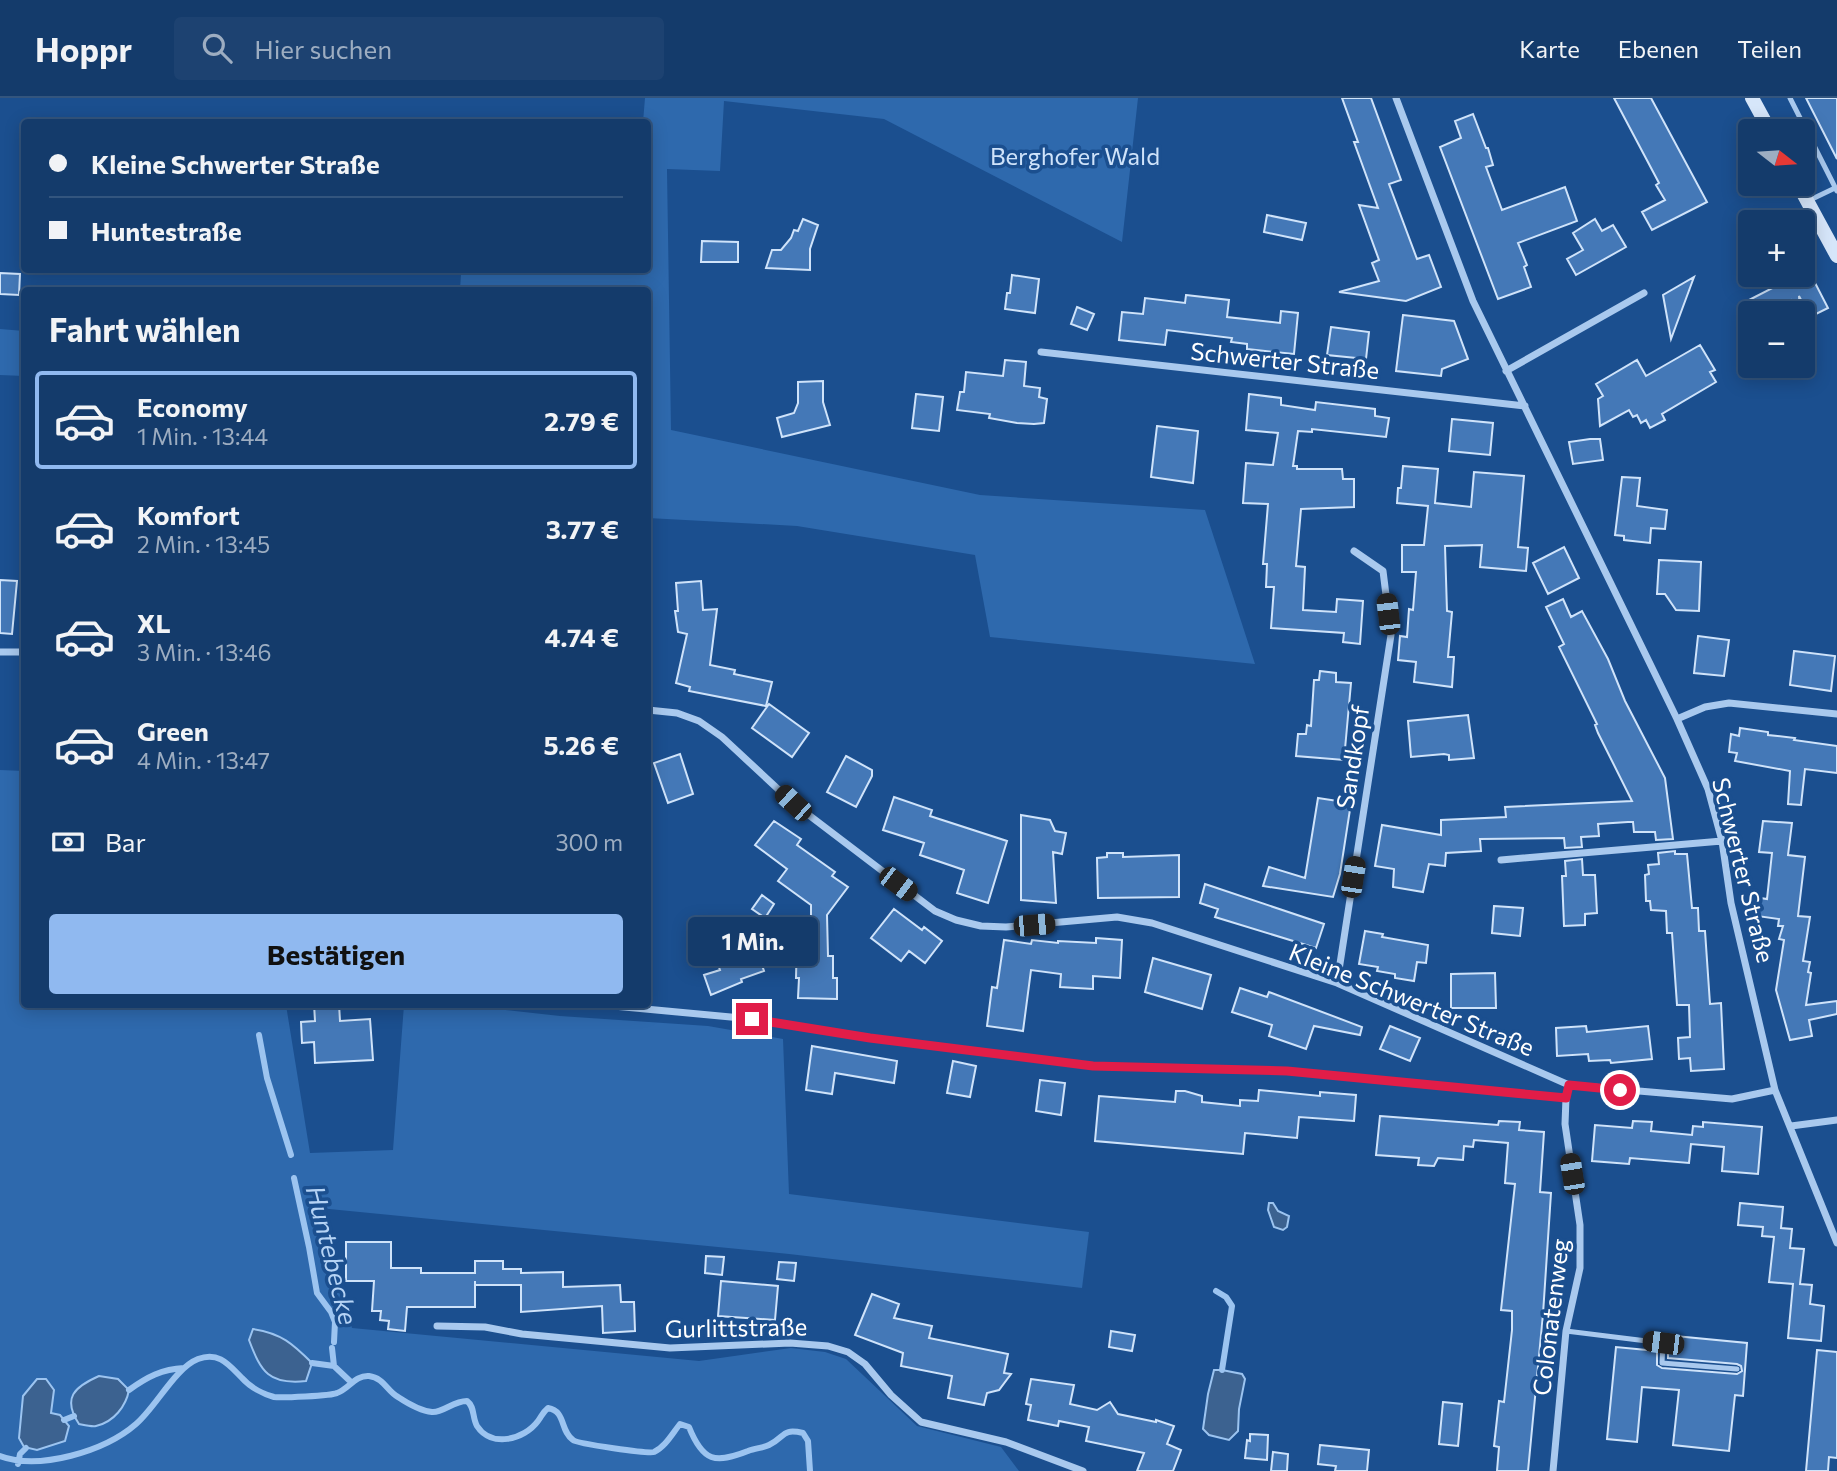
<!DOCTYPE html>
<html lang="de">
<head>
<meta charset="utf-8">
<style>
  body { margin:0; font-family:Commissioner,sans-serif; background:#1d4271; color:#f1f3f6; height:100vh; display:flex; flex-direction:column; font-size:26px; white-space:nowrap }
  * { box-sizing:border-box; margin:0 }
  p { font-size:23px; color:#9dadc1 }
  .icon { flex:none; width:38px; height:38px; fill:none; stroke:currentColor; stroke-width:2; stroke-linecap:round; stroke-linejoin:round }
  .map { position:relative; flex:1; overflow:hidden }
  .details { position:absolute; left:21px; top:189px; width:630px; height:721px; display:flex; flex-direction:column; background:#143b6b; border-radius:7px; box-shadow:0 4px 18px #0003,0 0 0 2px #33557e }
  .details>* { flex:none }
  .guide { position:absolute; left:21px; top:21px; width:630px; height:154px; border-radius:7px; box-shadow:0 4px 18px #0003,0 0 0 2px #33557e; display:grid; align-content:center; height:154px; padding:0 28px; background:#143b6b }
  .needle { width:46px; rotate:107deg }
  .fabs { position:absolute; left:1738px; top:21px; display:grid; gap:14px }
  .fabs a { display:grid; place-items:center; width:77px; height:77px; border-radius:7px; background:#143b6b; box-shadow:0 4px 18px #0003,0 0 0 2px #33557e; font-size:35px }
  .end { position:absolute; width:32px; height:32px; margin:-16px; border:9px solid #e11d48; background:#fff; box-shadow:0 0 0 4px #fff }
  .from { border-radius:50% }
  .bubble { position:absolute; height:49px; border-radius:7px; background:#143b6b; box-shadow:0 4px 18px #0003,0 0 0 2px #33557e; font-size:23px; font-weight:700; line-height:49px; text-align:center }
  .car { position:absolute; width:21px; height:42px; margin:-21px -10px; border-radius:9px; box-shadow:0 0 5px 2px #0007; background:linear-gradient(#222 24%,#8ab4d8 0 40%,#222 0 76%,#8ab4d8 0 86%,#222 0) }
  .guide b { display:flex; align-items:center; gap:24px; height:66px; font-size:26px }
  .guide b+b { border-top:2px solid #33557e }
  .guide i { width:18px; height:18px; background:#f1f3f6 }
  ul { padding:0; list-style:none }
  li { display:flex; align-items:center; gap:21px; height:98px; margin:0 14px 10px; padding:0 14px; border:4px solid transparent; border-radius:7px }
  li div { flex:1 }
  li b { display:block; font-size:26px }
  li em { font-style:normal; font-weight:700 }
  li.on { border-color:#90b9f0 }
  li>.icon { width:63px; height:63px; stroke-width:1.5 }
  h2 { padding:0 28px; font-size:32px; line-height:84px }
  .pay { display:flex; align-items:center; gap:18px; height:77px; padding:0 28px; font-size:26px }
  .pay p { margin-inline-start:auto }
  .action { display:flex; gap:14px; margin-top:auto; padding:14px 28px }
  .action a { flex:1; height:80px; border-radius:7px; background:#90b9f0; color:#111; font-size:28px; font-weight:700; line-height:80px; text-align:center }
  header { display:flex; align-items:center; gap:42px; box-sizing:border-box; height:98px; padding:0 35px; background:#143b6b; border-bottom:2px solid #33557e }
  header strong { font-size:33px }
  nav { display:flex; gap:38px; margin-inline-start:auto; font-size:24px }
  .search { width:490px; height:63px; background:#1d4271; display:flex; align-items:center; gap:18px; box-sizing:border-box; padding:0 24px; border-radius:7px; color:#9dadc1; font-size:26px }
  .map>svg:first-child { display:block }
</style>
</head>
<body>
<header>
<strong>Hoppr</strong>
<div class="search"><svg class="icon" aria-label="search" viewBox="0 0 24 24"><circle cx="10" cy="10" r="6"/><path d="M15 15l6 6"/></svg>Hier suchen</div>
<nav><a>Karte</a><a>Ebenen</a><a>Teilen</a></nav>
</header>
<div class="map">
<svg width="1837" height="1373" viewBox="0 0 1837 1373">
  <rect width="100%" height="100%" fill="#1b4f8f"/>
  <path fill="#2e69ad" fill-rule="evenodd" d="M645 0H1138L1122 144 884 21 724 3 720 73 667 71 671 332 980 397 1205 412 1255 566 990 539 975 457 797 428 648 420V192H460L461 176 568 172H648V24H643Z
    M0 231 24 233V278L0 277Z
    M0 672 24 673V906L286 907 310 1055 393 1052 404 907H459L560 918 708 928 783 941 789 1096 1089 1134 1082 1190 789 1156 319 1110 352 1230 699 1263 791 1250 825 1254 846 1261 917 1328 1001 1349 1019 1373H0ZM54 1292 51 1315H22L23 1298Z"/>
  <path fill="#3c6290" stroke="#9cc4f0" stroke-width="2" d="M1269 1105H1273L1278 1113 1289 1118 1287 1129 1283 1132 1274 1129 1268 1112Z
    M253 1231C281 1235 293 1246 312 1265L306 1283C269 1287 261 1274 249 1242Z
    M1214 1272H1222L1242 1276 1245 1281 1239 1311 1238 1333 1229 1342 1209 1337 1203 1331 1208 1296Z
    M99 1278 118 1281 129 1292C126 1308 114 1324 96 1328 92 1329 84 1327 79 1326 62 1300 74 1289 99 1278Z
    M37 1281H46L54 1292 51 1315 60 1317 69 1328 65 1343 37 1352 24 1349 19 1340 23 1298Z"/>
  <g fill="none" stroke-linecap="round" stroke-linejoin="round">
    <path stroke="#9cc4f0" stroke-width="6" d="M259 937 267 980 291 1057
      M294 1080 309 1149 317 1195 331 1214 335 1224 334 1244
      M1216 1193 1226 1199 1232 1208 1222 1272
      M332 1250 334 1268
      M312 1265 334 1268 352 1285
      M129 1292C147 1279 162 1271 184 1270
      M64 1322 74 1318
      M0 1358C39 1373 105 1353 136 1326 156 1309 175 1270 198 1261 219 1253 229 1267 242 1280 250 1289 263 1296 274 1299 280 1300 331 1298 337 1295 349 1291 355 1277 369 1278 384 1280 387 1293 398 1299 407 1305 422 1313 432 1314 443 1315 453 1303 467 1303 475 1309 472 1319 477 1328 491 1350 524 1342 538 1323 542 1318 542 1315 548 1310 566 1313 560 1333 573 1342 578 1346 649 1356 654 1354 665 1349 672 1336 680 1326L689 1329C703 1364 715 1366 748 1353 755 1350 763 1350 769 1347 786 1339 781 1330 803 1335L808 1343 810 1373
      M18 1366 20 1356 26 1350"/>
  </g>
  <path fill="#4478b7" stroke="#cfe3fa" stroke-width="2" d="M1342 0H1371L1401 82 1389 86 1417 161 1429 157 1441 189 1406 203 1339 194 1379 183 1372 165 1379 162 1359 107 1378 110 1354 44H1358Z
    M1614 0H1651L1707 104 1652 132 1642 114 1665 102 1656 87 1659 85Z
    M1806 0H1837V61Z
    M1473 16 1486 50H1488L1493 67 1486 69 1502 112 1565 89 1577 123 1518 145 1527 167 1524 169 1531 189 1498 201 1440 49 1461 40 1455 23Z
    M1267 117 1306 125 1302 142 1264 134Z
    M803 121 818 127 810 151V172L766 170 772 152H781L791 140 794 132 798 133Z
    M1595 121 1602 133 1613 127 1626 149 1576 177 1567 161 1583 152 1573 135Z
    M702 143 738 144V164H701Z
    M0 175 20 176 19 197 0 196Z
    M1012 177 1039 181 1035 215 1005 211 1007 195H1010Z
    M1778 177H1811L1828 210 1810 219 1799 198 1800 215 1791 202 1763 215H1756L1749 202 1782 185Z
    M1694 179 1671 241 1663 197Z
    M1186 197 1229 202 1227 219 1280 225 1281 213 1298 215 1294 256 1247 251V246L1231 244 1232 240 1167 232 1165 247 1119 242 1122 214 1143 216 1145 200 1185 205Z
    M1077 209 1094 216 1087 232 1071 226Z
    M1403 217 1454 223 1468 261 1442 271 1441 278 1396 273Z
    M1331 229 1369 234 1366 261 1327 257Z
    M1700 247 1715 272 1710 274 1716 284 1662 316 1665 322 1650 330 1646 322 1641 325 1637 317 1633 319 1629 312 1600 328 1598 301 1603 298 1596 286 1637 262 1646 278Z
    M1005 262 1026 264 1024 288 1040 290 1039 299 1047 301 1044 325 1034 326 1017 325 989 320 990 316 957 312 960 294H964L966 274 1003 278Z
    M823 283V304L830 327 782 339 777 320 794 315 798 305V284Z
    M916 296 943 299 939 333 912 330Z
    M1249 296 1281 300V307L1315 312 1316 304 1375 311V318L1389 320 1386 339 1312 331V334L1298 333 1293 368H1297V371H1342L1343 381H1354V409L1301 411 1296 468 1305 469 1303 512 1336 514 1337 501 1363 503 1360 546 1343 544 1344 535 1271 530 1274 489H1266L1267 466H1263L1268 406 1243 405 1246 365 1273 367 1278 335 1246 332Z
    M1452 321 1493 325 1490 357 1449 353Z
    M1157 328 1198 333 1193 385 1151 379Z
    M1590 341H1600L1603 362 1573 366 1569 344Z
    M1403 368 1438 371 1435 405 1471 409 1474 374 1524 378 1518 449 1528 450 1526 473 1480 469 1482 447 1445 448 1447 513 1452 514 1448 559H1454L1452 589 1414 584 1416 564 1398 562 1400 538 1407 539 1409 511 1413 512 1416 474H1402V447H1424L1428 408 1397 405 1398 390H1401Z
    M1622 379 1640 380 1637 408 1667 412 1665 431 1651 430 1650 445 1624 442V438L1615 437Z
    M1564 449 1579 480 1548 496 1533 465Z
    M1659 462 1701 464 1699 513 1676 512 1665 496H1657Z
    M0 482 17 483 12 536 0 535Z
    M701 483 703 512 717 511 710 567 735 572 734 576 772 584 766 608 689 593 690 589 676 585 687 536 678 534 675 513H678L676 485Z
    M1563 501 1571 519 1582 513 1608 561 1625 603 1665 680 1673 741 1656 742 1655 734H1634L1633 724H1628L1598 726 1599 738 1581 739 1582 749 1565 750 1564 740 1480 741 1481 753 1446 755 1445 768 1429 766 1423 794 1393 789 1394 771 1375 768 1382 727 1441 737V722L1506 719 1505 709 1632 703 1598 635 1595 627 1597 626 1559 549 1564 546 1546 509Z
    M1698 538 1729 542 1724 578 1694 575Z
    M1794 553 1835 558 1831 593 1790 587Z
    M1320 573 1336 575V584L1351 585 1344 662 1296 658 1298 636H1306L1307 627 1311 628 1314 582H1319Z
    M769 606 809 635 792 659 752 630Z
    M1468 617 1474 660 1449 662V657L1444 656 1411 659 1408 623Z
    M1740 630 1768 634V637L1795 640 1794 642 1837 648V675L1805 671 1801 707 1788 706 1790 673 1735 663 1737 655 1729 654 1731 636 1739 638Z
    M680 656 693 696 668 705 654 665Z
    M846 658 872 672V678L856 709 827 694Z
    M894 699 932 712 930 718 1007 743 988 805 957 795 964 772 920 757 924 745 883 732Z
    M1318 700 1351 705 1340 776 1333 799 1263 788 1269 769 1305 780Z
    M1021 717 1050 722 1055 733 1066 735 1062 756 1053 754 1056 805 1021 802Z
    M774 723 801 741 797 747 835 774 832 778 848 789 827 817 828 858H833V880H837V901L798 900 799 880H796L797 838H811V807L778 783 787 771 755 747Z
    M1763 723 1792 725 1788 757 1805 759 1798 818 1810 819 1803 863 1810 864 1808 874 1811 875 1806 907 1837 903V916L1809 922 1812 938 1790 942 1776 892 1784 842 1779 841 1783 828H1778L1779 821 1757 818 1760 800 1767 801 1772 755 1759 754Z
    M1675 753V756H1687L1692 810H1698L1699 833H1705L1710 906 1721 905 1724 971 1691 973 1690 960 1679 961 1678 940 1690 939 1689 907H1677L1672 835H1667L1666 813 1651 812 1650 803H1646L1645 777 1649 776 1648 767 1659 766 1658 755Z
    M1107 755H1123V759L1179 757V799L1098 800 1097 760 1107 759Z
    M1582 761 1583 777H1595L1597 815 1585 816V827L1564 828 1562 778H1566L1565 763Z
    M1205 786 1324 826 1316 850 1215 819 1218 811 1200 805Z
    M762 797 774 806 765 820 752 811Z
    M1494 808 1523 810 1520 838 1492 835Z
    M894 811 922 832 924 829 942 843 925 865 909 853 901 863 871 840Z
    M1365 833 1383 836 1382 839 1428 847 1426 865 1417 864 1414 883 1395 880V876L1377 873 1378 869 1359 866Z
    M1096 840 1122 842 1120 880 1093 878V891L1060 889 1061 876 1031 872 1023 933 987 928 992 889 997 890 1004 842 1031 846 1032 842 1058 845V843L1096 845Z
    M754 844 764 873 741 881 742 884 711 897 704 877 720 872 715 858Z
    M1153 860 1211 877 1202 911 1145 894Z
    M1495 875 1496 910H1451V876Z
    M1240 890 1267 899 1269 894 1362 929 1360 937 1314 928 1306 951 1269 938 1272 927 1232 914Z
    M314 906H339L340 923 370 921 373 962 315 965 314 944 302 945 301 924 315 923Z
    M1390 928 1420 940 1410 963 1380 951Z
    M1586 928 1587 934 1648 928 1652 961 1611 965 1610 962 1589 963 1588 956 1557 958 1556 930Z
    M812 948 897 963 894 985 835 975 832 996 806 992Z
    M953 963 976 968 970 999 947 995Z
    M1040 982 1065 985 1061 1017 1036 1013Z
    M1259 992 1320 998V994L1356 997 1354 1023 1299 1019 1297 1040 1245 1035 1243 1056 1095 1043 1099 998 1175 1004 1176 993H1185L1202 998V1004L1240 1008V1002L1258 1003Z
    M1380 1018 1498 1027 1499 1023 1520 1024 1519 1032 1544 1034 1540 1094 1551 1095 1543 1216 1528 1373H1497L1499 1349 1494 1348 1499 1303 1504 1304 1512 1232V1213L1501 1212 1515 1086 1505 1085 1508 1045 1474 1042 1473 1049 1464 1048 1463 1062 1438 1060 1434 1068 1418 1067 1419 1060 1376 1057Z
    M1633 1023 1652 1024 1651 1033 1692 1037 1693 1028 1703 1029V1024L1762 1029 1758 1076 1722 1073 1724 1049 1691 1046 1689 1065 1630 1060 1629 1066 1592 1063 1595 1027 1632 1030Z
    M1740 1105 1783 1109 1781 1130 1792 1131 1790 1150 1804 1151 1800 1186 1812 1187 1810 1206 1824 1208 1821 1243 1788 1240 1793 1186 1769 1184 1774 1139 1762 1138 1763 1129 1738 1127Z
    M346 1144H391V1170H421V1175H475V1163H503V1171H521V1175L563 1174V1189L620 1187 621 1204H634L635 1233 603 1235 602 1208 521 1214V1187H475V1183V1209H407L405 1233 388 1231 389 1223 380 1222 381 1213H372L374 1183H346Z
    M706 1158 724 1159 722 1177 705 1175Z
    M779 1164 796 1165 794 1183 777 1181Z
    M721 1183 778 1188 775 1222 718 1218Z
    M872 1196 899 1206 894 1220 932 1228 929 1240 1008 1256 1004 1275 1011 1276 999 1292 987 1295 984 1307 948 1300 952 1278 901 1268 903 1255 855 1237Z
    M1111 1233 1135 1237 1132 1253 1109 1249Z
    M1675 1238 1747 1245 1743 1298 1735 1297 1729 1353 1673 1347 1679 1292 1642 1289 1637 1344 1607 1341 1616 1249 1657 1253V1267L1662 1270 1737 1276 1742 1273 1741 1268 1737 1266 1668 1260V1254H1673Z
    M1817 1252 1837 1254V1360L1829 1359 1828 1373H1806Z
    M1031 1281 1074 1287 1070 1306 1097 1312 1110 1304 1118 1316 1156 1324V1322L1174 1328 1167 1346 1181 1352 1173 1373H1137L1144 1355 1086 1343 1089 1329 1059 1323 1058 1328 1028 1322 1031 1307 1026 1306Z
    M1443 1304 1462 1306 1458 1348 1439 1346Z
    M1250 1336 1268 1337 1267 1362 1245 1360 1247 1342 1250 1343Z
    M1320 1347 1369 1352 1367 1373H1335L1336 1368 1318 1366Z
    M1273 1354 1288 1356 1287 1373H1271Z"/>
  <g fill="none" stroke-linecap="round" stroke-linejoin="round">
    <path stroke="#a9c9ee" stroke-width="5" d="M1790 0 1837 93
      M1810 102 1835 90
      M1566 1233 1663 1245 1662 1265 1737 1271"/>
    <path stroke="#a9c9ee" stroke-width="7" d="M1396 0 1473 203 1677 621 1708 691 1722 743 1731 805 1775 992 1837 1145
      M1041 254 1525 308
      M1506 273 1644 195
      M0 554H24
      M648 612 677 615 699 623 722 639 793 705 935 813 956 822 981 828 1006 829 1117 819 1152 825 1337 885 1569 987 1732 1001 1775 992
      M1677 621 1705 609 1729 605 1837 616
      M1501 762 1722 743
      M1337 885 1391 537 1383 473 1354 453
      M592 906 752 921 870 940 1093 968 1287 973 1566 1000
      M1791 1028 1837 1022
      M437 1228 485 1229 522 1236 670 1250 790 1245 828 1248 848 1254 865 1266 891 1297 921 1324 1006 1344 1083 1373
      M1553 1373 1566 1233 1580 1170V1127L1565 1026 1566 1000 1569 987"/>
    <path stroke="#d6e6fa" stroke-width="14" d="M1752 0 1770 33
      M1798 86 1837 158"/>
  </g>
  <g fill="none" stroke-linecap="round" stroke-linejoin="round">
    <path stroke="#e11d48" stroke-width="9" d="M752 921 870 940 1093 968 1287 973 1566 1000 1569 987 1620 992"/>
  </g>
  <g text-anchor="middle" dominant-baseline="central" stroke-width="7" stroke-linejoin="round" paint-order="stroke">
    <g font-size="24" fill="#cfe3fa" stroke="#1b4f8f">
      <text x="1075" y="57">Berghofer Wald</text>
    </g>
    <g font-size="24" fill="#fff" stroke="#1b4f8f">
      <text transform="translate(1285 262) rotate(6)">Schwerter Straße</text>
      <text transform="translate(1352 659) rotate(-81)">Sandkopf</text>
      <text transform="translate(1744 772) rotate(76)">Schwerter Straße</text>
      <text transform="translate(1412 901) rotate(22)">Kleine Schwerter Straße</text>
      <text transform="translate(1550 1219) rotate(-83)">Colonatenweg</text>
      <text transform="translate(736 1229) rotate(-1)">Gurlittstraße</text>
    </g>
    <g font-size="26" font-style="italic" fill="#b5d3f5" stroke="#1b4f8f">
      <text transform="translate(333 1157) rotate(76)">Huntebecke</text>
    </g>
  </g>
</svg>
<div class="fabs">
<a><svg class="needle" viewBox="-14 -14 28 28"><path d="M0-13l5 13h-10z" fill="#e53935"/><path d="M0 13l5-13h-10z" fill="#9dadc1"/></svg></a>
<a>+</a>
<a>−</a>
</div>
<i class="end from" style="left:1620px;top:992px"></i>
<i class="end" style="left:752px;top:921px"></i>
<div class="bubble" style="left:688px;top:819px;width:130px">1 Min.</div>
<i class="car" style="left:1388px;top:516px;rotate:353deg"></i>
<i class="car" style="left:793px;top:705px;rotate:313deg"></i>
<i class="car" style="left:1353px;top:779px;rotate:9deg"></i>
<i class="car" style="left:898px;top:786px;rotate:127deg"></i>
<i class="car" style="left:1034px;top:827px;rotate:85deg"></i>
<i class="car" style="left:1572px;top:1076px;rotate:351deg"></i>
<i class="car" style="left:1663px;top:1245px;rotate:277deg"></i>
<div class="guide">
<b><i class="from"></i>Kleine Schwerter Straße</b>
<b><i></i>Huntestraße</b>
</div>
<section class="details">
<h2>Fahrt wählen</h2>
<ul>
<li class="on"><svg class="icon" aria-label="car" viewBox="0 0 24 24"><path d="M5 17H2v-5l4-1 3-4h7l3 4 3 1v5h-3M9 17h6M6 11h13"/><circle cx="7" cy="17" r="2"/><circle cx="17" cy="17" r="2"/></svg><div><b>Economy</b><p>1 Min. · 13:44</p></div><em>2.79 €</em></li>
<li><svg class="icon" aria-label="car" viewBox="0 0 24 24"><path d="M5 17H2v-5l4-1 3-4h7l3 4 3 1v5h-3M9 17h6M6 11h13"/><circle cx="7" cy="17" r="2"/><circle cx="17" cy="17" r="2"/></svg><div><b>Komfort</b><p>2 Min. · 13:45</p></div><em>3.77 €</em></li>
<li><svg class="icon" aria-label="car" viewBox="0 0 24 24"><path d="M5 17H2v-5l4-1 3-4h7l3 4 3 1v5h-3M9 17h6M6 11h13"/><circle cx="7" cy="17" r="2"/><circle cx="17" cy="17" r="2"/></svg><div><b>XL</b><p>3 Min. · 13:46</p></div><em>4.74 €</em></li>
<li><svg class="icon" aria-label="car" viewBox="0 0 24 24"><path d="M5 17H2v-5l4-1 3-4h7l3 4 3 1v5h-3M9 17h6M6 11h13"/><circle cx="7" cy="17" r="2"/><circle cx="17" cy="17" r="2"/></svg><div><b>Green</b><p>4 Min. · 13:47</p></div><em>5.26 €</em></li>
</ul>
<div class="pay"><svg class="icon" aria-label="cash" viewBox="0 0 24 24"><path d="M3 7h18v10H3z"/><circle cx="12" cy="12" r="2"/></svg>Bar<p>300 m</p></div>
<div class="action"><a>Bestätigen</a></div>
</section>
</div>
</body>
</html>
